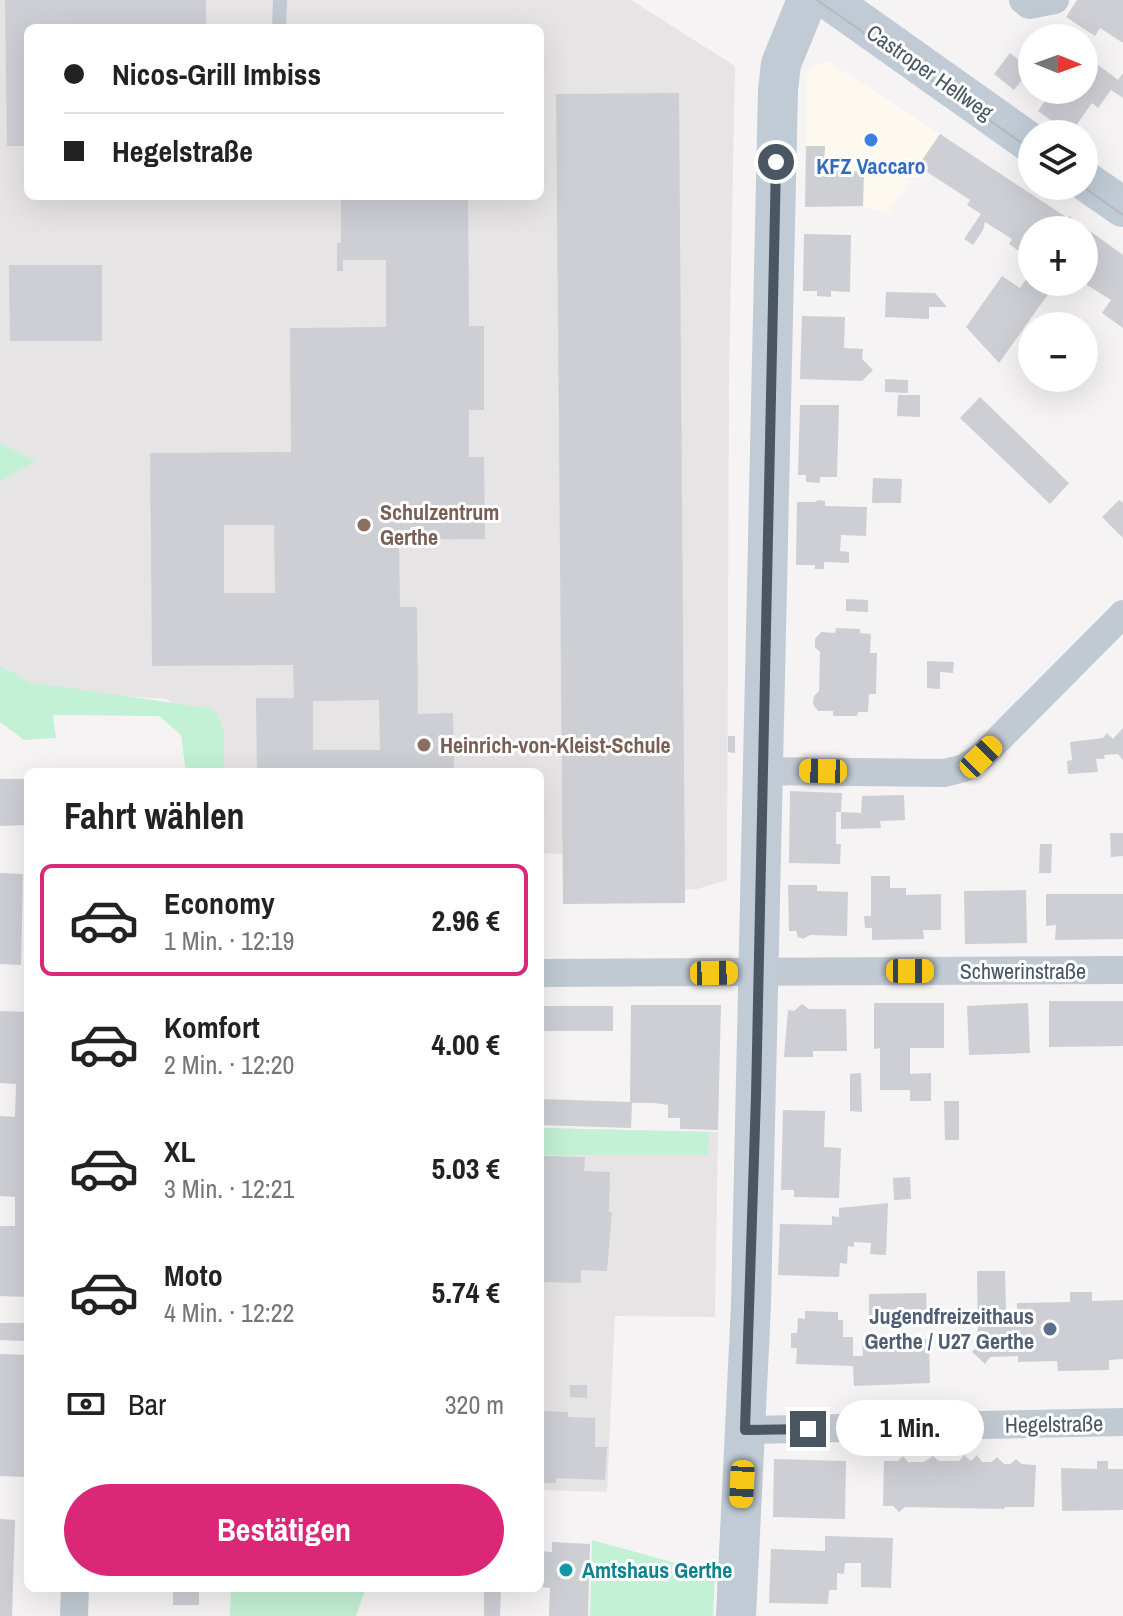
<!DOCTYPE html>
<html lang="de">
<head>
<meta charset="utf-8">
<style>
  body { margin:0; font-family:"Archivo Narrow",sans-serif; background:#f6f6f6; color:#222; height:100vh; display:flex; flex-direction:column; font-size:30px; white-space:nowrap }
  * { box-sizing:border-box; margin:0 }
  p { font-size:26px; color:#767676 }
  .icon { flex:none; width:44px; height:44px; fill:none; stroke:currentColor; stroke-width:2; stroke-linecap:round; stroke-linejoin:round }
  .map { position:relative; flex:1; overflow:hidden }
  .drawer { position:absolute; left:24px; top:768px; width:520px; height:824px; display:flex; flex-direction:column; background:#fff; border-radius:12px; box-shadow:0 8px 32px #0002 }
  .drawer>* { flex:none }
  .top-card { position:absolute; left:24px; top:24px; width:520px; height:176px; border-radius:12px; box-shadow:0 8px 32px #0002; display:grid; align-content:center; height:176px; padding:0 40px; background:#fff }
  .needle { width:52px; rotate:91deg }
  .controls { position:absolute; left:1018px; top:24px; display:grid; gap:16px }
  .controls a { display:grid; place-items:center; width:80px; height:80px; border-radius:50%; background:#fff; box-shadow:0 8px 32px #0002; font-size:40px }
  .end { position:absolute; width:36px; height:36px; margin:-18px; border:10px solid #4a5661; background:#fff; box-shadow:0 0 0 4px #fff }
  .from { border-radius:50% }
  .bubble { position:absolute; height:56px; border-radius:28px; background:#fff; box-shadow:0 8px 32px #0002; font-size:26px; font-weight:700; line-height:56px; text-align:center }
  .car { position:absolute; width:24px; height:48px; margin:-24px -12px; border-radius:10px; box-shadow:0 0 6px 2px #0007; background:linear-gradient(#f5c518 24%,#345 0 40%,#f5c518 0 76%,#345 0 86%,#f5c518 0) }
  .top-card b { display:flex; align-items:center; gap:28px; height:76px; font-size:30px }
  .top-card b+b { border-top:2px solid #e0e0e0 }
  .top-card i { width:20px; height:20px; background:#222 }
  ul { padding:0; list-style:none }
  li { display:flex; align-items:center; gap:24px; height:112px; margin:0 16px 12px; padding:0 24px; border:4px solid transparent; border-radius:12px }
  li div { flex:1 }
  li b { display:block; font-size:30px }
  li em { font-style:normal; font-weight:700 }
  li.current { border-color:#db2777 }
  li>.icon { width:72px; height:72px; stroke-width:1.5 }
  h2 { padding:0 40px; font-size:36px; line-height:96px }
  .pay { display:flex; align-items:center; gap:20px; height:88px; padding:0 40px; font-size:30px }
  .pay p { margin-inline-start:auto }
  .primary-button { display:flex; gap:16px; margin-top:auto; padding:16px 40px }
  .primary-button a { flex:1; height:92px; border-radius:48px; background:#db2777; color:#fff; font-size:32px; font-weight:700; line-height:92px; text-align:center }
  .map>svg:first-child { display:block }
</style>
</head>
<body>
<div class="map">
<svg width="1123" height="1616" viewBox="0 0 1123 1616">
  <rect width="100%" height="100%" fill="#f5f3f3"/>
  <path fill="#fdf9ef" d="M829 62 940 134 888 213 863 206 864 172 824 170V146H806L807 77 811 67Z"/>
  <path fill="#e6e4e5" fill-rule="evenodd" d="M0 0H631L735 66 729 374 727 880 697 889 621 893 561 854 540 853V772H217L210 734 167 699 24 689 0 677ZM28 28H540V196H28Z
    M540 1128 718 1132 715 1317 615 1316 607 1492 540 1490Z"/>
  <path fill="#c3f1d5" d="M0 443 36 461 0 481Z
    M0 666 29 682 214 709 224 730V772H186L181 735 159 716 53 715 56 738 24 740 0 722Z
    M540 1128 709 1132 708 1155H540Z
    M592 1540 715 1574 713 1616H590Z
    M231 1588H366L356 1616H230Z"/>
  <path fill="#cdcfd5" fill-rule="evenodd" d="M5 0H206V28H28V146H7Z
    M1077 0H1123V43L1100 28 1095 36 1066 17Z
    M1032 47V77L1027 73 1014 90 994 74 1010 53 1021 62Z
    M1097 64 1118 80 1123 73V98L1111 90 1098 108 1092 103 1070 134 1038 111 1052 90H1084V71L1089 75Z
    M679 93 685 903 563 904 556 94Z
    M940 134 1066 217 1057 230H1032V253L1026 249 1023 254 1009 244 1012 239 985 222 983 230 973 245 964 239 981 214 967 205 970 200 918 166Z
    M806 146H825L824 170 864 172 863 206 805 207Z
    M341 196H468L469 326H484V410H469V457H484L485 539 399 540 400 607H417L418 714 453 713 454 772H257L256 698H294L293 665 152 666 150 453 291 452 290 328 386 327V260H343V271H337V243H341ZM224 525H274L275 593H224ZM379 700 380 750H313V701Z
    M1069 216 1123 255V328L1102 313 1111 300 1084 283V230H1060Z
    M804 234 851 235 850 292 831 291V297L817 296V291H803Z
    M9 265H102V341H10Z
    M1029 275 1032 282H1039L1051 290 999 363 966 327 1002 276 1020 288Z
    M886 292 935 293 947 307H929V319L885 317Z
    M802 316 845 317 844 348 863 349 862 359 873 370 862 381 800 379Z
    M885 379 908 380V393L885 392Z
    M898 395H920V417L897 416Z
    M980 397 1069 483 1050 504 960 418Z
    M800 405H839L837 477H820V483L806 482V475H798Z
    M873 478 902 479 901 503H872Z
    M817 500 825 501V506L867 507 866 536 841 535 840 551 849 552V563L824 562V569H815V565H796L797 502H816Z
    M1119 500 1123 503V538L1102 517Z
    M846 599 868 600V612L846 611Z
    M836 628 860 629V633L871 634 870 653H877L876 694H869L868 712H858L857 716H833V711H818L813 704 814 696 819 691 820 652 815 647V639L821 632 835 633Z
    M927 661 954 662 953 673 940 672V689L927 688Z
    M1123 728V760L1118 754 1104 755 1105 759H1096L1098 772 1068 774 1067 761 1072 760 1070 742 1103 738 1107 733 1113 739Z
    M728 736H735V753L728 752Z
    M0 779H28V825L0 826Z
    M790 791 842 793 841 812H836V844H841L840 864 789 863Z
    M904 795 905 820 880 821 881 828 841 829V812L861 813 862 796Z
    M1110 833H1123V856L1111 857Z
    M1040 844H1052L1051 873H1039Z
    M0 873 23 874 21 965 0 964Z
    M871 876H890V888H906V895L941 894V930H923L924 939 872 940V928H865L864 916H871Z
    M788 885H817V891L848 892 847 936 810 935 803 939 798 937 796 931H789Z
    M1026 890 1027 943 965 944 964 891Z
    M1046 894H1123V939L1055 940 1056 925 1046 926Z
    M1049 1001H1123V1046L1049 1047Z
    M874 1003H944V1048H910V1074L931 1073V1101H910V1090H880V1048L874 1049Z
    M1028 1003 1030 1053 969 1055 967 1006Z
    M802 1004 809 1009H846L847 1051H813V1057H784L788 1010 794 1011Z
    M631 1005H721L718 1130 680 1129V1118H668V1105L654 1103H632L631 1128 540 1125V1099L630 1102Z
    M540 1006H613V1031H540Z
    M0 1011 28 1012V1297L0 1296V1226H15V1197L0 1196V1116L15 1117 16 1084 0 1083Z
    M861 1073 862 1112 850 1111V1074Z
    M944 1101H959V1140H945Z
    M783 1110 825 1111 824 1147 841 1148 839 1198 794 1197V1190H781Z
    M540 1156 585 1157 584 1171 610 1172 609 1212H612L607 1271 581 1270V1283L540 1282Z
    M910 1177 911 1199 894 1200 893 1178Z
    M888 1203 886 1255 870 1254 871 1243 854 1242V1247L848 1246 847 1264 840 1263 839 1277 778 1275 780 1224 832 1225V1216L839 1217V1208Z
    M977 1271H1005L1006 1310H1017V1303L1070 1302V1292H1092V1301L1123 1300V1359L1109 1360V1370L1058 1371 1057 1361 1018 1362V1356L990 1357 985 1364 972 1352 978 1346Z
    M926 1293 927 1314 869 1315V1294Z
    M805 1311 838 1312V1320H843V1337H853V1356H863L862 1340 929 1339 930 1383 854 1386 853 1366 796 1364 797 1348H791V1333H797L798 1318 805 1319Z
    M0 1323H25V1341L0 1340Z
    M0 1354 28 1355 26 1477 0 1476Z
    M570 1385H587V1398L570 1397Z
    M540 1411 568 1412V1417L595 1418V1447H607L605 1480 556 1478V1483H540Z
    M964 1455 971 1461 977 1455 982 1462H991L997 1457 1004 1464H1010L1016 1459 1022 1464 1036 1465 1034 1507H1005L1004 1509 905 1507 899 1512 893 1506H883L884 1461H898L903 1456 908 1462H924L933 1456 939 1461H959Z
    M774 1459 846 1461 845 1519 773 1517Z
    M1097 1461H1108V1469H1123V1510L1062 1511 1061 1468 1097 1469Z
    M0 1519 15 1520 12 1616H0Z
    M825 1536 893 1538 891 1588 861 1587V1563H845L844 1574 837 1573V1590H829L828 1604 769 1603 771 1549 825 1551Z
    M552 1542 590 1544 588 1616H549L550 1588 540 1587V1551L552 1552Z
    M173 1588H199V1605H173Z
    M484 1588H501L500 1616H484Z"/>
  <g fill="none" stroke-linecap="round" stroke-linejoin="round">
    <path stroke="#c1cad2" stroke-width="14" d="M279 28 280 0"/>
    <path stroke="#c1cad2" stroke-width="28" d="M1023 0 1029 5 1055 0
      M762 771 945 773 964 768 981 757 1123 614
      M540 973 1123 970
      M745 1430 1123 1422
      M74 1616 75 1588"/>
    <path stroke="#c1cbd6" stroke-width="40" d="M829 0 1032 144
      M1084 180 1123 207
      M736 1616 751 1305 778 90 781 64 807 0"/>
    <path stroke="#b5b8bd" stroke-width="2" d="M817 0 1032 150
      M1082 186 1123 215"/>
  </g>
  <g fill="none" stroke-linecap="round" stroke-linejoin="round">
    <path stroke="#4a5661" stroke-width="10" d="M776 162 756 1096 745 1430 808 1429"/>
  </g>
  <circle fill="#3f7fe0" stroke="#fff" stroke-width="3" cx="871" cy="140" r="8"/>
  <g fill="#8d6e63" stroke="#fff" stroke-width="3">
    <circle cx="364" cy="525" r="8"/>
    <circle cx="424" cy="745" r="8"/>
  </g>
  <circle fill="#5c6f8a" stroke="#fff" stroke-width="3" cx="1050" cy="1329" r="8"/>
  <circle fill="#0f9aa8" stroke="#fff" stroke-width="3" cx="566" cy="1570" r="8"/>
  <g text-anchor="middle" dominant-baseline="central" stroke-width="6" stroke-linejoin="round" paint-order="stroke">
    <g font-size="22" fill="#4a5661" stroke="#fff">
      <text transform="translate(930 72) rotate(35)">Castroper Hellweg</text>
      <text x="1023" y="971">Schwerinstraße</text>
      <text transform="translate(1054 1424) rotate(-1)">Hegelstraße</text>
    </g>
    <g font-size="22" font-weight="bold" fill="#366cbe" stroke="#fff">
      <text x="871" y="166">KFZ Vaccaro</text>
    </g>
    <g font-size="22" font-weight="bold" fill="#785e54" stroke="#fff" text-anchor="start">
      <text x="380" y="512">Schulzentrum<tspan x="380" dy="25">Gerthe</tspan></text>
      <text x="440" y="745">Heinrich-von-Kleist-Schule</text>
    </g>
    <g font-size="22" font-weight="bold" fill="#4e5e75" stroke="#fff" text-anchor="end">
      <text x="1034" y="1316">Jugendfreizeithaus<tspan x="1034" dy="25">Gerthe / U27 Gerthe</tspan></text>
    </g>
    <g font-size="22" font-weight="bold" fill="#0d838f" stroke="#fff" text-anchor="start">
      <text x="582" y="1570">Amtshaus Gerthe</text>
    </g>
  </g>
</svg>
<div class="controls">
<a><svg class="needle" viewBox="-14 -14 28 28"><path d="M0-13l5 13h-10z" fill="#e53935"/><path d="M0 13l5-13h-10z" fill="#767676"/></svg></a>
<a><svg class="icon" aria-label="layers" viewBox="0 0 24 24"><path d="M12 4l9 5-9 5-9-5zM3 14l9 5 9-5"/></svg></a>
<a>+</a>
<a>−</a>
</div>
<i class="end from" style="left:776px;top:162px"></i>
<i class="end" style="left:808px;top:1429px"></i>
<div class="bubble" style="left:836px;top:1400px;width:148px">1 Min.</div>
<i class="car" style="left:981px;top:757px;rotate:45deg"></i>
<i class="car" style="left:823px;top:771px;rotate:271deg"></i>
<i class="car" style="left:910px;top:971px;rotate:90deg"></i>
<i class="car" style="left:714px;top:973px;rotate:89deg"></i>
<i class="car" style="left:742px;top:1484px;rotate:183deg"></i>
<div class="top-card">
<b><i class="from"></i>Nicos-Grill Imbiss</b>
<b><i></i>Hegelstraße</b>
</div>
<section class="drawer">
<h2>Fahrt wählen</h2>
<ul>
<li class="current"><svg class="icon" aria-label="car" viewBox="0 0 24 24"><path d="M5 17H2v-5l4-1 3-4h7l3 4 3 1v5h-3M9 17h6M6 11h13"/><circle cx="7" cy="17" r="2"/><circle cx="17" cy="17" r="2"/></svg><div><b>Economy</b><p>1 Min. · 12:19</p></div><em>2.96 €</em></li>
<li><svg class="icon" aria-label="car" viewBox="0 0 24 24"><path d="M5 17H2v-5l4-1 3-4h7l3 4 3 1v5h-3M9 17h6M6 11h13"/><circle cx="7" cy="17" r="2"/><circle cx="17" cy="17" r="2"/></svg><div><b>Komfort</b><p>2 Min. · 12:20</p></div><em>4.00 €</em></li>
<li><svg class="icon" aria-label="car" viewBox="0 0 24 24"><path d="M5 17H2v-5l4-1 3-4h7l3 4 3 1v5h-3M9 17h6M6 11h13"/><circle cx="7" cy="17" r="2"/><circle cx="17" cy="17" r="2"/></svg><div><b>XL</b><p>3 Min. · 12:21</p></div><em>5.03 €</em></li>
<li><svg class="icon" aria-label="car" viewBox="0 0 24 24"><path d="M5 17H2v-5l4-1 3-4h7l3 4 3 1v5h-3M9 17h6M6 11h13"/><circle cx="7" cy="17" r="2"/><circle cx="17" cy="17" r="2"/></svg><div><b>Moto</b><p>4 Min. · 12:22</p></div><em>5.74 €</em></li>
</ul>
<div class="pay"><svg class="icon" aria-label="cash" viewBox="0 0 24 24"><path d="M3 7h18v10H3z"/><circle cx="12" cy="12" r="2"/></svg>Bar<p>320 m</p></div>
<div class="primary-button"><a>Bestätigen</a></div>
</section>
</div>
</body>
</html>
